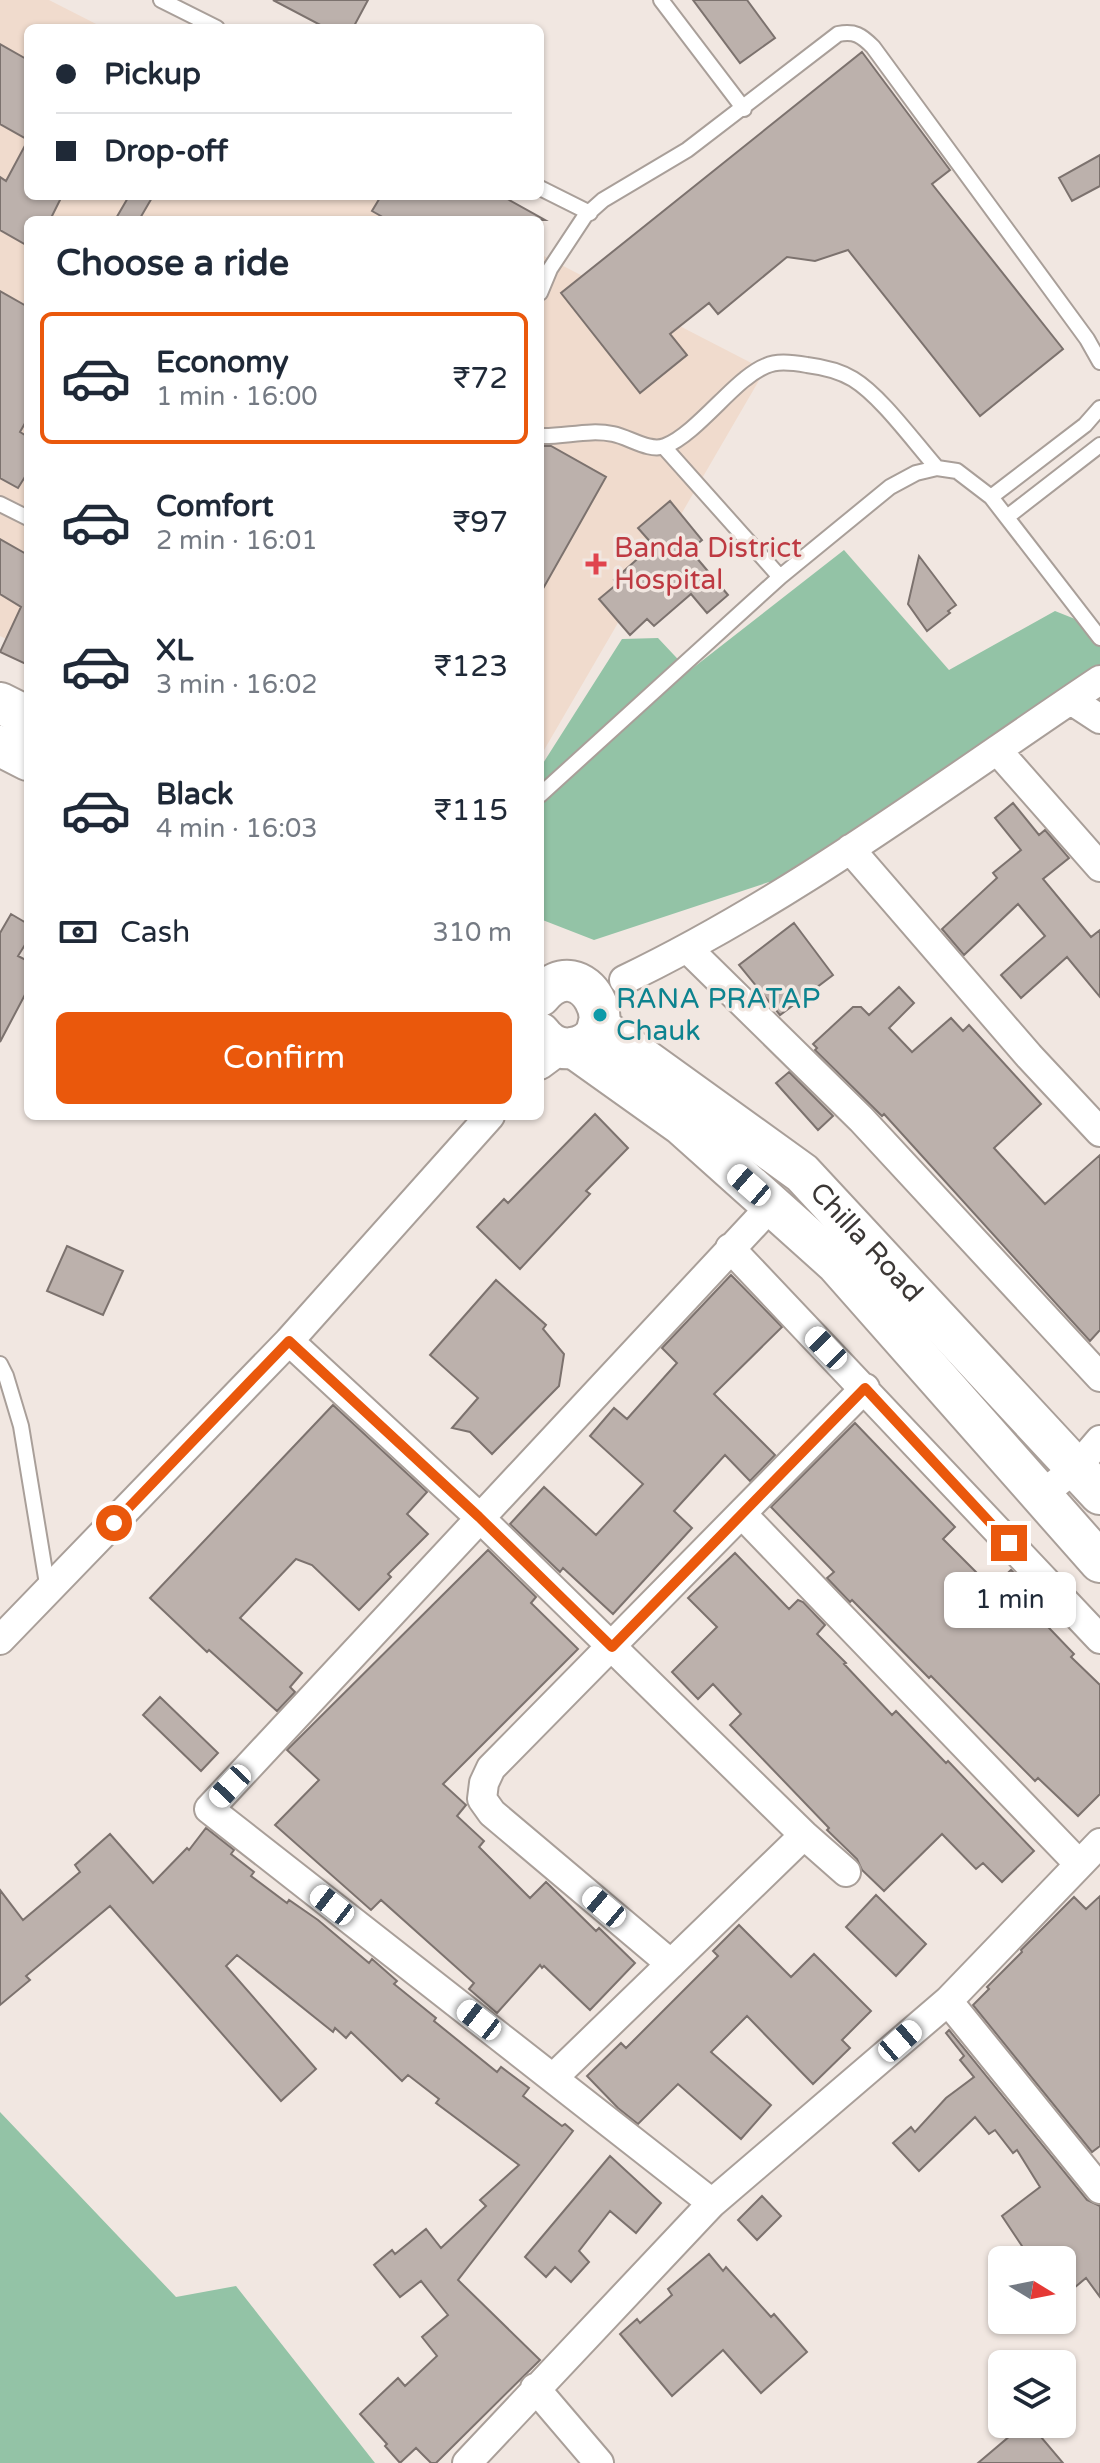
<!DOCTYPE html>
<html lang="en">
<head>
<meta charset="utf-8">
<style>
  body { margin:0; font-family:"Varela Round",sans-serif; background:#f6f6f7; color:#1f2937; height:100vh; display:flex; flex-direction:column; font-size:30px; white-space:nowrap }
  * { box-sizing:border-box; margin:0 }
  p { font-size:26px; color:#747a83 }
  .icon { flex:none; width:44px; height:44px; fill:none; stroke:currentColor; stroke-width:2; stroke-linecap:round; stroke-linejoin:round }
  .map { position:relative; flex:1; overflow:hidden }
  .drawer { position:absolute; left:24px; top:216px; width:520px; height:904px; display:flex; flex-direction:column; background:#fff; border-radius:12px; box-shadow:0 2px 6px #0004 }
  .drawer>* { flex:none }
  .hud { position:absolute; left:24px; top:24px; width:520px; height:176px; border-radius:12px; box-shadow:0 2px 6px #0004; display:grid; align-content:center; height:176px; padding:0 32px; background:#fff }
  .needle { width:52px; rotate:100deg }
  .controls { position:absolute; left:988px; top:2246px; display:grid; gap:16px }
  .controls a { display:grid; place-items:center; width:88px; height:88px; border-radius:12px; background:#fff; box-shadow:0 2px 6px #0004; font-size:40px }
  .end { position:absolute; width:36px; height:36px; margin:-18px; border:10px solid #ea580c; background:#fff; box-shadow:0 0 0 4px #fff }
  .from { border-radius:50% }
  .bubble { position:absolute; height:56px; border-radius:12px; background:#fff; box-shadow:0 2px 6px #0004; font-size:26px; font-weight:600; line-height:56px; text-align:center }
  .car { position:absolute; width:24px; height:48px; margin:-24px -12px; border-radius:10px; box-shadow:0 0 6px 2px #0007; background:linear-gradient(#fff 24%,#345 0 40%,#fff 0 76%,#345 0 86%,#fff 0) }
  .hud b { display:flex; align-items:center; gap:28px; height:76px; font-size:30px }
  .hud b+b { border-top:2px solid #e0e1e3 }
  .hud i { width:20px; height:20px; background:#1f2937 }
  ul { padding:0; list-style:none }
  li { display:flex; align-items:center; gap:24px; height:132px; margin:0 16px 12px; padding:0 16px; border:4px solid transparent; border-radius:12px }
  li div { flex:1 }
  li b { display:block; font-size:30px }
  li em { font-style:normal; font-weight:600 }
  li.selected { border-color:#ea580c }
  li>.icon { width:72px; height:72px; stroke-width:1.5 }
  h2 { padding:0 32px; font-size:36px; line-height:96px }
  .pay { display:flex; align-items:center; gap:20px; height:88px; padding:0 32px; font-size:30px }
  .pay p { margin-inline-start:auto }
  .primary-button { display:flex; gap:16px; margin-top:auto; padding:16px 32px }
  .primary-button a { flex:1; height:92px; border-radius:12px; background:#ea580c; color:#fff; font-size:32px; font-weight:600; line-height:92px; text-align:center }
  .map>svg:first-child { display:block }
</style>
</head>
<body>
<div class="map">
<svg width="1100" height="2463" viewBox="0 0 1100 2463">
  <rect width="100%" height="100%" fill="#f1e7e1"/>
  <path fill="#f0dbcd" d="M0 0H49L104 28H28V196H428L475 220H28V649L0 636Z
    M540 254 765 370 540 757Z"/>
  <path fill="#93c3a6" d="M844 550 949 670 1055 611 1100 629V665L787 889 769 882 594 940 540 919V768L622 639 658 638 689 671Z
    M0 2112 176 2297 236 2286 375 2463H0Z"/>
  <path fill="#bcb1ac" stroke="#7c726e" stroke-width="2" d="M273 0H368L353 28H326Z
    M693 0H747L775 38 740 63Z
    M0 44 28 60V196H62L50 220H28V246L0 230V177L6 181 28 140 0 124Z
    M862 52 950 170 932 184 1063 349 980 416 848 250 815 261 787 257 718 314 709 303 670 334 687 355 640 393 561 293Z
    M1100 155V186L1072 201 1059 178Z
    M129 196H153L139 220H115Z
    M381 196H502L545 220H388L372 211Z
    M0 291 28 307V418L20 432 28 437V472L18 488 0 478Z
    M540 446H551L606 477 540 594Z
    M670 501 702 540 690 550 728 595 707 613 691 594 654 626 647 619 630 635 599 599 617 584 614 580 653 545 638 528Z
    M0 539 28 555V665L0 652 21 607 0 594Z
    M919 556 956 605 948 611 950 613 927 631 908 604Z
    M1013 803 1039 835 1045 830 1069 858 1043 879 1091 937 1100 930V997L1067 957 1021 998 1001 975 1045 936 1018 904 964 955 942 929 997 878 993 873 1021 850 995 818Z
    M11 914 28 924V940L18 956 28 961V989L0 1042V933Z
    M794 923 833 975 780 1015 739 965Z
    M899 987 914 1003 889 1028 912 1052 951 1018 963 1031 969 1025 1041 1104 994 1148 1045 1204 1100 1155V1330L1090 1341 884 1114 882 1116 815 1050 817 1048 813 1044 853 1007H861L869 1015Z
    M789 1072 833 1116 818 1130 776 1083Z
    M595 1114 628 1148 586 1191 590 1194 520 1269 477 1227 504 1199 508 1203Z
    M67 1246 123 1271 103 1315 47 1291Z
    M731 1275 782 1327 714 1394 775 1455 750 1481 725 1455 674 1511 692 1528 613 1614 563 1568 560 1572 510 1524 544 1487 596 1535 643 1484 590 1436 614 1408 627 1419 677 1363 662 1348Z
    M496 1280 546 1325 543 1329 564 1354 559 1386 492 1454 470 1432 452 1428 478 1398 430 1355Z
    M333 1405 427 1492 407 1514 428 1534 388 1574 391 1577 359 1610 312 1565 296 1559 240 1618 302 1673 290 1687 295 1692 277 1711 209 1650 207 1652 150 1598Z
    M855 1423 955 1527 943 1539 992 1588 1011 1570 1036 1596 1027 1605 1074 1654 1071 1657 1100 1685V1794L1078 1816 1038 1778 1035 1781 931 1676 929 1678 852 1600 850 1602 827 1578 834 1572 771 1507Z
    M488 1550 536 1597 531 1603 578 1649 443 1784 466 1805 457 1816 484 1841 479 1847 530 1898 546 1882 596 1931 599 1928 635 1963 590 2010 544 1966 542 1968 540 1965 497 2013 469 1989 474 1983 381 1900 371 1910 275 1825 319 1780 287 1750Z
    M735 1553 789 1609 798 1600 803 1602 825 1625 817 1634 846 1663 844 1664 892 1715 896 1711 946 1763 948 1761 1034 1851 1002 1882 983 1863 976 1869 942 1834 884 1891 862 1870 857 1859 827 1830 829 1828 730 1725 741 1714 713 1684 698 1699 672 1672 717 1627 688 1598Z
    M160 1697 218 1753 201 1771 143 1715Z
    M206 1828 234 1850 231 1854 254 1872 251 1876 287 1903 289 1900 318 1920 369 1963 372 1959 397 1981 394 1984 436 2018 434 2021 497 2072 501 2067 529 2088 523 2096 562 2126 565 2124 573 2131 458 2280 540 2360 436 2463H431L416 2448 400 2463 385 2446 387 2444 360 2414 398 2378 405 2386 437 2356 422 2337 448 2315 421 2281 400 2297 374 2265 392 2250 395 2254 426 2229 441 2248 486 2206 480 2200 519 2165 436 2103 439 2099 408 2075 402 2081 351 2032 346 2038 335 2028 333 2032 237 1955 226 1966 316 2069 281 2101 110 1906 26 1976 30 1980 0 2005V1890L23 1920 80 1872 75 1865 110 1834 153 1883 187 1848 189 1850Z
    M876 1895 926 1944 896 1976 846 1927Z
    M1100 1896V2146L1092 2152 973 2005 989 1989 987 1987 1022 1952 1021 1950 1074 1897 1086 1909Z
    M739 1925 791 1977 814 1954 871 2011 842 2040 850 2048 813 2084 747 2016 711 2052 771 2105 741 2139 678 2084 638 2124 618 2108 587 2076 621 2043 626 2048 718 1956 713 1951Z
    M949 2030 1087 2200 1100 2206V2297L1086 2278 1062 2298V2260H1045L1039 2252 1030 2258 1002 2216 1040 2187 1017 2150 1013 2153 995 2130 989 2134 975 2117 919 2171 893 2143 911 2127 915 2132 946 2098 974 2077 960 2060 964 2056 946 2033Z
    M610 2156 661 2203 636 2233 610 2211 579 2251 589 2262 571 2282 555 2267 546 2277 525 2257Z
    M762 2196 781 2216 757 2240 738 2220Z
    M709 2254 723 2271 726 2267 771 2317 774 2314 807 2352 761 2393 723 2350 672 2396 620 2334 637 2319 640 2323 672 2295 668 2289Z
    M1024 2424H1030L1063 2463H978Z"/>
  <g fill="none" stroke-linecap="round" stroke-linejoin="round">
    <defs>
      <path id="lane" d="M161 0 217 28
        M661 0 744 109
        M540 188 590 213
        M540 293 550 269 585 216 603 200 687 150 838 34C855 31 861 35 873 47L1087 339 1100 362
        M540 436C564 437 589 429 613 434 629 437 649 452 665 446 690 437 723 396 745 379 767 361 779 360 807 365 823 367 838 370 853 379 881 396 914 442 937 468
        M664 447 780 577
        M991 497 1085 425 1100 408
        M0 504 28 518
        M1007 517 1100 445
        M540 795 780 577 890 487 916 473 937 468 957 471 991 497 1100 638
        M0 1364 6 1376 21 1426 48 1590"/>
      <path id="street" d="M1071 700 1100 719
        M997 750 1100 867
        M850 849 1029 1056 1100 1132
        M688 949 861 1119 1100 1377
        M624 980C793 899 944 784 1100 680
        M540 1065 563 1048
        M730 1248 1100 1639
        M289 1341 479 1517 804 1835 846 1872
        M1041 1495 1076 1468 1100 1440
        M742 1514 1079 1864
        M0 1640 289 1341 490 1116
        M671 1964 492 1813 482 1799 484 1783 491 1768 865 1388
        M948 2001 1100 2189
        M553 2078 804 1835
        M712 2203 209 1809 772 1205
        M535 2388 599 2463
        M467 2463 712 2203 948 2001 1100 1843"/>
      <g id="secondary">
        <path d="M0 703 28 717"/>
        <path d="M0 746 28 760"/>
        <path d="M540 996C583 945 631 1038 572 1048 559 1050 548 1044 540 1033"/>
        <path id="s1" d="M598 1026 802 1173 1100 1494"/>
        <path d="M574 1048 682 1125 836 1263 1100 1562"/>
      </g>
    </defs>
    <use href="#lane" stroke="#a99f99" stroke-width="18"/>
    <use href="#street" stroke="#a99f99" stroke-width="32"/>
    <use href="#secondary" stroke="#a99f99" stroke-width="44"/>
    <use href="#lane" stroke="#fff" stroke-width="14"/>
    <use href="#street" stroke="#fff" stroke-width="28"/>
    <use href="#secondary" stroke="#fff" stroke-width="40"/>
  </g>
  <g fill="none" stroke-linecap="round" stroke-linejoin="round">
    <path stroke="#ea580c" stroke-width="10" d="M114 1523 289 1341 479 1517 612 1647 865 1388 1009 1543"/>
  </g>
  <path fill="#e0444e" stroke="#f1e7e1" stroke-width="3" d="M592 552h8v8h8v8h-8v8h-8v-8h-8v-8h8z"/>
  <circle fill="#0f9aa8" stroke="#f1e7e1" stroke-width="3" cx="600" cy="1015" r="8"/>
  <g text-anchor="middle" dominant-baseline="central" stroke-width="7" stroke-linejoin="round" paint-order="stroke">
    <g font-size="28" fill="#be3a42" stroke="#f1e7e1" text-anchor="start">
      <text x="614" y="548">Banda District<tspan x="614" dy="32">Hospital</tspan></text>
    </g>
    <g font-size="28" fill="#0d838f" stroke="#f1e7e1" text-anchor="start">
      <text x="616" y="999">RANA PRATAP<tspan x="616" dy="32">Chauk</tspan></text>
    </g>
    <g font-size="28" fill="#3b3735" stroke="#f1e7e1">
      <text stroke="none"><textPath href="#s1" startOffset="346">Chilla Road</textPath></text>
    </g>
  </g>
</svg>
<div class="controls">
<a><svg class="needle" viewBox="-14 -14 28 28"><path d="M0-13l5 13h-10z" fill="#e53935"/><path d="M0 13l5-13h-10z" fill="#747a83"/></svg></a>
<a><svg class="icon" aria-label="layers" viewBox="0 0 24 24"><path d="M12 4l9 5-9 5-9-5zM3 14l9 5 9-5"/></svg></a>
</div>
<i class="end from" style="left:114px;top:1523px"></i>
<i class="end" style="left:1009px;top:1543px"></i>
<div class="bubble" style="left:944px;top:1572px;width:132px">1 min</div>
<i class="car" style="left:749px;top:1185px;rotate:311deg"></i>
<i class="car" style="left:826px;top:1348px;rotate:316deg"></i>
<i class="car" style="left:230px;top:1786px;rotate:223deg"></i>
<i class="car" style="left:332px;top:1905px;rotate:308deg"></i>
<i class="car" style="left:604px;top:1907px;rotate:310deg"></i>
<i class="car" style="left:479px;top:2020px;rotate:308deg"></i>
<i class="car" style="left:900px;top:2041px;rotate:49deg"></i>
<div class="hud">
<b><i class="from"></i>Pickup</b>
<b><i></i>Drop-off</b>
</div>
<section class="drawer">
<h2>Choose a ride</h2>
<ul>
<li class="selected"><svg class="icon" aria-label="car" viewBox="0 0 24 24"><path d="M5 17H2v-5l4-1 3-4h7l3 4 3 1v5h-3M9 17h6M6 11h13"/><circle cx="7" cy="17" r="2"/><circle cx="17" cy="17" r="2"/></svg><div><b>Economy</b><p>1 min · 16:00</p></div><em>₹72</em></li>
<li><svg class="icon" aria-label="car" viewBox="0 0 24 24"><path d="M5 17H2v-5l4-1 3-4h7l3 4 3 1v5h-3M9 17h6M6 11h13"/><circle cx="7" cy="17" r="2"/><circle cx="17" cy="17" r="2"/></svg><div><b>Comfort</b><p>2 min · 16:01</p></div><em>₹97</em></li>
<li><svg class="icon" aria-label="car" viewBox="0 0 24 24"><path d="M5 17H2v-5l4-1 3-4h7l3 4 3 1v5h-3M9 17h6M6 11h13"/><circle cx="7" cy="17" r="2"/><circle cx="17" cy="17" r="2"/></svg><div><b>XL</b><p>3 min · 16:02</p></div><em>₹123</em></li>
<li><svg class="icon" aria-label="car" viewBox="0 0 24 24"><path d="M5 17H2v-5l4-1 3-4h7l3 4 3 1v5h-3M9 17h6M6 11h13"/><circle cx="7" cy="17" r="2"/><circle cx="17" cy="17" r="2"/></svg><div><b>Black</b><p>4 min · 16:03</p></div><em>₹115</em></li>
</ul>
<div class="pay"><svg class="icon" aria-label="cash" viewBox="0 0 24 24"><path d="M3 7h18v10H3z"/><circle cx="12" cy="12" r="2"/></svg>Cash<p>310 m</p></div>
<div class="primary-button"><a>Confirm</a></div>
</section>
</div>
</body>
</html>
